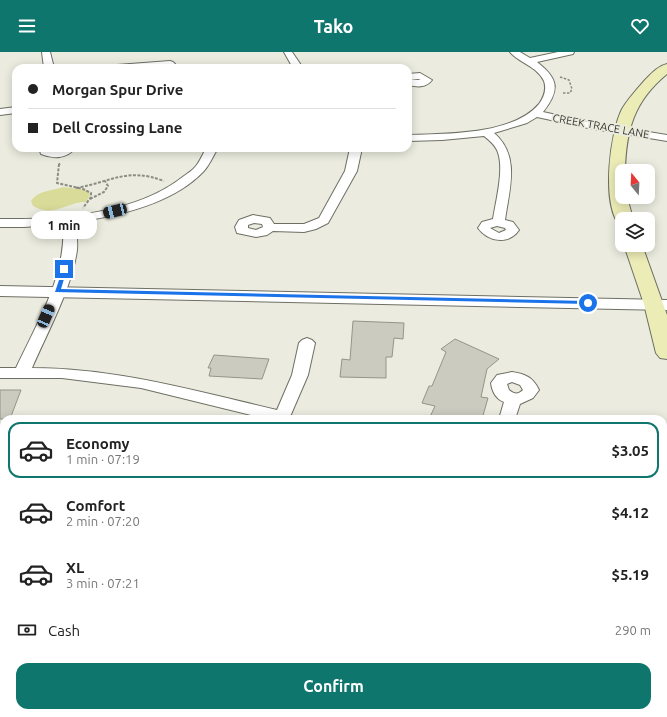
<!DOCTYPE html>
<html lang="en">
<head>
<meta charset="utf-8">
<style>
  body { margin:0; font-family:Ubuntu,sans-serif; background:#f2f2f2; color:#222; height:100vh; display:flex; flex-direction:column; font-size:15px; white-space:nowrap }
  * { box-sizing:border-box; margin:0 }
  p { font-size:13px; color:#767676 }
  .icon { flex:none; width:22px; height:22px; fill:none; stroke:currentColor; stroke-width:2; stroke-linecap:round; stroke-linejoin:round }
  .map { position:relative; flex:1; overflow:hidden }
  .drawer { position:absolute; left:0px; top:363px; width:667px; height:302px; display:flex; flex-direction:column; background:#fff; border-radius:12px 12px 0 0; box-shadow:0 2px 10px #0003 }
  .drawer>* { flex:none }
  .guide { position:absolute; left:12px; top:12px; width:400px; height:88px; border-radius:12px; box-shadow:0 2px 10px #0003; display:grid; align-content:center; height:88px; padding:0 16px; background:#fff }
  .needle { width:26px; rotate:342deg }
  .buttons { position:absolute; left:615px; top:112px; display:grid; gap:8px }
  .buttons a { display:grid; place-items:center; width:40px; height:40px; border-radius:8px; background:#fff; box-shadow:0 2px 10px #0003; font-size:20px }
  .end { position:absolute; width:18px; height:18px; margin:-9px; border:5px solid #1a73e8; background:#fff; box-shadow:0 0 0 2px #fff }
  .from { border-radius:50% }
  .bubble { position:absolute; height:28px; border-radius:12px; background:#fff; box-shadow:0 2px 10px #0003; font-size:13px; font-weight:700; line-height:28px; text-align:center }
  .car { position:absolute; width:12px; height:24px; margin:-12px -6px; border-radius:5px; box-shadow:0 0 3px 1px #0007; background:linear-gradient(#222 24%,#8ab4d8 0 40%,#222 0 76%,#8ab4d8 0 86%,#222 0) }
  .guide b { display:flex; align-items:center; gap:14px; height:38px; font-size:15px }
  .guide b+b { border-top:1px solid #e0e0e0 }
  .guide i { width:10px; height:10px; background:#222 }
  ul { padding:7px 0 0; list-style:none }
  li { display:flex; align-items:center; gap:12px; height:56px; margin:0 8px 6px; padding:0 8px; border:2px solid transparent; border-radius:12px }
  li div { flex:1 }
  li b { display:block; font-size:15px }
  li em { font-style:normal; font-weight:700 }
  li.selected { border-color:#0f766e }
  li>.icon { width:36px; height:36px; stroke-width:1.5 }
  .pay { display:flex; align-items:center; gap:10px; height:44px; padding:0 16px; font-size:15px }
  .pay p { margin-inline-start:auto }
  .cta { display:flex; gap:8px; margin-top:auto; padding:8px 16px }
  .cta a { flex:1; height:46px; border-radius:12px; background:#0f766e; color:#fff; font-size:16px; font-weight:700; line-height:46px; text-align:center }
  header { display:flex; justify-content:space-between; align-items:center; height:52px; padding:0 16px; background:#0f766e; color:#fff; font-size:18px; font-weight:700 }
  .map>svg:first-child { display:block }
</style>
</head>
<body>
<header><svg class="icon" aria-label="menu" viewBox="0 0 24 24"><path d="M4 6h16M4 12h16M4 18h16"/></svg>Tako<svg class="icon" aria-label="heart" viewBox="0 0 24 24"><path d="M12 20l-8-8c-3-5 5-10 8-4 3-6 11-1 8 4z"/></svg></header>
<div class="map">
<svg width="667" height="665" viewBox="0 0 667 665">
  <rect width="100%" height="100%" fill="#ebecdf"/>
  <path fill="#d9db99" d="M63 135 86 138 89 140 90 143 86 150C66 150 54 166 33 154L31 149C38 138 53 139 63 135Z
    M142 661H327L328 665H138Z"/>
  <path fill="#cbcbbf" stroke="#949489" d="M353 269 404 271 403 287 394 286 392 305H386V326L340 325 342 307 350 308Z
    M455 287 499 307 487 317 481 345 488 346 482 367H429L435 354 422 351 429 334H432L446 300 441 297Z
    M214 303 269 307 262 327 209 324 211 316H208Z
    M0 338H21L10 367H0Z"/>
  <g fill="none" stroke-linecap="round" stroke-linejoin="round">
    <defs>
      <path id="minor" d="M42 0H50L54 16H44Z
        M284 0H292L303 16H293Z
        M510 0H520L530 6 558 0H574L573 2 537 10C559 27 560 38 543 60L588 70 667 83V89L588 76 537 65 527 71 494 81C521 104 509 138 505 168L513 170 519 178C509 193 488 190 478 176L482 170 493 167C496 148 505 115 497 98 494 92 489 88 484 84L442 88 408 89V83C445 82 513 83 539 52 544 45 547 38 544 29 537 14 519 11 510 0ZM497 174 505 176 506 178 499 181 490 176Z
        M170 9 173 10 175 12 173 14 154 16H112L117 13Z
        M420 21 432 28C426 36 417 35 408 33V22ZM418 27 421 28H410Z
        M16 55V61L0 63V57Z
        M39 96H51V98L58 99 63 96H75C67 107 53 107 41 102Z
        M206 96H218C213 104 209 114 203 120 172 152 119 164 75 170 76 179 78 189 77 198 72 236 47 281 32 316 115 316 196 339 277 358L292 323 299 291 302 288 307 286 312 288 315 291 308 323 289 367H267L141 336 62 326H0V316H16C37 271 67 223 63 172L24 175H0V167C58 168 137 162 184 124 188 121 193 118 196 114 200 109 203 102 206 96Z
        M350 96H362L357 119 328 171 316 177 304 180 273 179 267 183 256 185 237 181 235 175 239 168 253 163 270 166 274 172H304L319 166 345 119ZM254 171 262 172 263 175 256 178 248 176V173Z
        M512 320C525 322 533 325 539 338L533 346 520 352 515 367H499L504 350C496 347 492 339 491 331L497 323ZM512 330 520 333 523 338C518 343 514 342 509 338L507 332Z
        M0 468H4V482H0Z
        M112 661H137L136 665H110Z"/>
      <path id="tertiary" d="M0 234 667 248V258L0 244Z"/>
      <path id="secondary" d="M667 12V22C634 49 626 78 625 119H622V145H627L633 167H622V172L618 171C602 148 610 81 622 57 628 47 637 37 645 28 651 22 658 14 667 12Z
        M624 193H642L667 263V307L660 306 656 301 644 252Z
        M667 448V493L663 494V450Z
        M574 661H606L604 665H572Z"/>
    </defs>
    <use href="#minor" stroke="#6e6f64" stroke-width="2"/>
    <use href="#tertiary" stroke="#6e6f64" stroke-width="2"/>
    <use href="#secondary" stroke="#6e6f64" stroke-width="2"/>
    <path stroke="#8c8c83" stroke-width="1.5" stroke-dasharray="2.5 1.5" stroke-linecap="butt" d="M560 25 569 28 572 37 570 41H563
      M59 111 60 113"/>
    <path stroke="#8c8c83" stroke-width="2" stroke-dasharray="3 1.5" stroke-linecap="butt" d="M59 112 57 131 83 137 91 141V145L83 156
      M76 136C111 130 127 115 164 129
      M90 147 104 140 108 134 105 129"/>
    <use href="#minor" fill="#fff" fill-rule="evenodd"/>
    <use href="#tertiary" fill="#fff" fill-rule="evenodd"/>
    <use href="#secondary" fill="#ececb7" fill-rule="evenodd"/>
  </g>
  <path fill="#1a73e8" d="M63 216 67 217 61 237 588 249 591 251 588 252 55 240Z"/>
  <g text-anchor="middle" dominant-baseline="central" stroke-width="4" stroke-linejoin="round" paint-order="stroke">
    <g font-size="11" fill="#353530" stroke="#ebecdf">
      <text transform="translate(601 74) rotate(10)">CREEK TRACE LANE</text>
    </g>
  </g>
</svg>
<div class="buttons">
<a><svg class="needle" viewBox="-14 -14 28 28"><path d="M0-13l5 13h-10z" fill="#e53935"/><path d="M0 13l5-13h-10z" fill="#767676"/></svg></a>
<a><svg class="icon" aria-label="layers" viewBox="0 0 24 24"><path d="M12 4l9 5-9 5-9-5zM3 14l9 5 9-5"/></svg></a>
</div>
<i class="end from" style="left:588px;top:251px"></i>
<i class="end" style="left:64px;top:217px"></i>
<div class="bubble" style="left:31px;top:159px;width:66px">1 min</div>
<i class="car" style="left:115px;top:159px;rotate:256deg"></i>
<i class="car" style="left:46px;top:264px;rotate:23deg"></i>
<div class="guide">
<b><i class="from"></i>Morgan Spur Drive</b>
<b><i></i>Dell Crossing Lane</b>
</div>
<section class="drawer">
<ul>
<li class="selected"><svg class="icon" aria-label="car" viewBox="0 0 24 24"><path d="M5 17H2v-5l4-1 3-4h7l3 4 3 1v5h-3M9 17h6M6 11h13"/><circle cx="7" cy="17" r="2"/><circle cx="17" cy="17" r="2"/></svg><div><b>Economy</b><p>1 min · 07:19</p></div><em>$3.05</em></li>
<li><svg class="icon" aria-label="car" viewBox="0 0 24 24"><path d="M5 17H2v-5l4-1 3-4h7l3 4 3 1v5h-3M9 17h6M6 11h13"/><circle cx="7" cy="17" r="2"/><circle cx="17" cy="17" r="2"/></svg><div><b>Comfort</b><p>2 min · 07:20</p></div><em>$4.12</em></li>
<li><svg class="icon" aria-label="car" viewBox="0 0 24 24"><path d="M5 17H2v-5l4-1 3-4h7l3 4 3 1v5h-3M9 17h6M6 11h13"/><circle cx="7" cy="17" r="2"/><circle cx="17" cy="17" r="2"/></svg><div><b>XL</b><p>3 min · 07:21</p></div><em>$5.19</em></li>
</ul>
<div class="pay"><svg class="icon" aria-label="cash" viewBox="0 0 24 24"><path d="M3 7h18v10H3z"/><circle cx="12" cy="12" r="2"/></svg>Cash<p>290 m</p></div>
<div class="cta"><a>Confirm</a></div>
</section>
</div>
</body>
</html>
